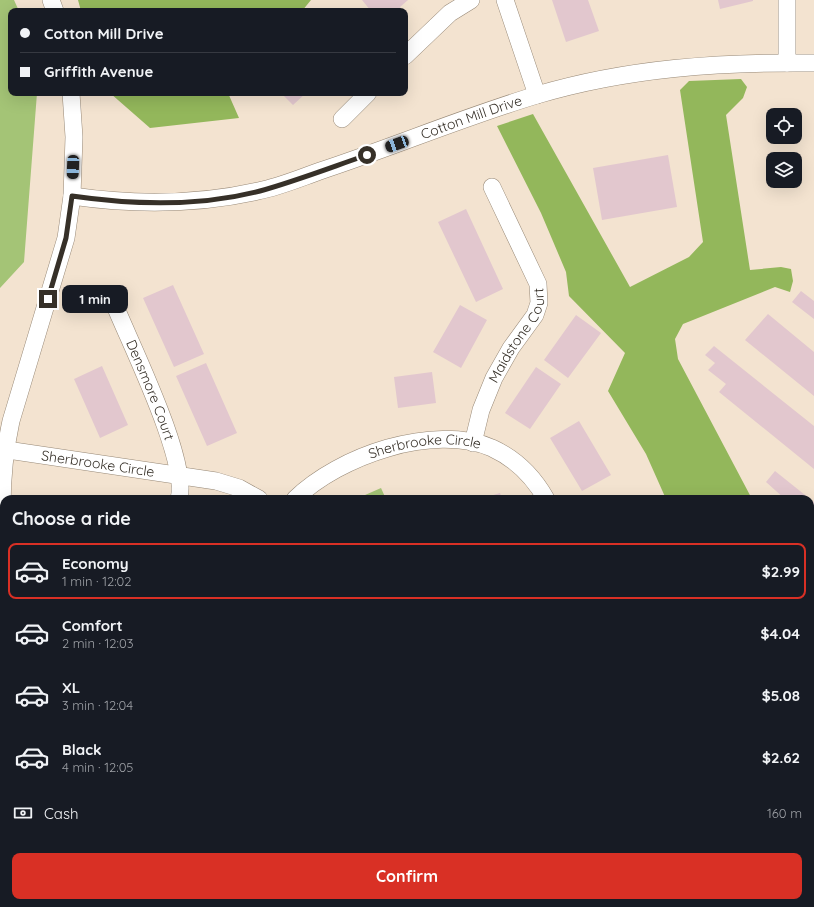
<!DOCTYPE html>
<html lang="en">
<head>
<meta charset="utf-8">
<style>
  body { margin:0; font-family:Quicksand,sans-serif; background:#20242c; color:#f1f3f6; height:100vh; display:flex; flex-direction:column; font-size:15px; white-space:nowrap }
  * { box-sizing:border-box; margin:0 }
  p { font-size:13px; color:#9ea1a6 }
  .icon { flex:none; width:22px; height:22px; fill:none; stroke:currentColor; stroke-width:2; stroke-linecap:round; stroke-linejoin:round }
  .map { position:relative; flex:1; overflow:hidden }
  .side { position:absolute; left:0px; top:495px; width:814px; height:412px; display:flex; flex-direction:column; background:#171b24; border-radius:12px 12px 0 0; box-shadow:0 4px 16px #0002 }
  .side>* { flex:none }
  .guide { position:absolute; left:8px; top:8px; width:400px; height:88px; border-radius:8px; box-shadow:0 4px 16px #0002; display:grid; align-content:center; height:88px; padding:0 12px; background:#171b24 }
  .buttons { position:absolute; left:766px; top:108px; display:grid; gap:8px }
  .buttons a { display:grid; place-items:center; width:36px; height:36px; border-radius:8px; background:#171b24; box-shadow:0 4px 16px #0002; font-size:20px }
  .end { position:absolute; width:18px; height:18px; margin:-9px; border:5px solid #363028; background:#fff; box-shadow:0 0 0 2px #fff }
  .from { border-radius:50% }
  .bubble { position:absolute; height:28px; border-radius:8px; background:#171b24; box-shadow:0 4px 16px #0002; font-size:13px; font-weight:700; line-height:28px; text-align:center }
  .car { position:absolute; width:12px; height:24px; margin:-12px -6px; border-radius:5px; box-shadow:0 0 3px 1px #0007; background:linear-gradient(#222 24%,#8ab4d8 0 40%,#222 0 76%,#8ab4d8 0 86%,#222 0) }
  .guide b { display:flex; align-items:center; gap:14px; height:38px; font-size:15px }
  .guide b+b { border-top:1px solid #363941 }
  .guide i { width:10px; height:10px; background:#f1f3f6 }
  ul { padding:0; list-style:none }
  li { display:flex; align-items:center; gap:12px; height:56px; margin:0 8px 6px; padding:0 4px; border:2px solid transparent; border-radius:8px }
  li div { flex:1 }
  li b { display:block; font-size:15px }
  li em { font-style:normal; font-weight:700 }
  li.current { border-color:#d93025 }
  li>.icon { width:36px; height:36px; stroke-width:1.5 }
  h2 { padding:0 12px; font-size:18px; line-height:48px }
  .pay { display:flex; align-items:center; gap:10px; height:44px; padding:0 12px; font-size:15px }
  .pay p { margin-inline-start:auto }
  .action { display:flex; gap:8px; margin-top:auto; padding:8px 12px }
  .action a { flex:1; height:46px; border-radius:8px; background:#d93025; color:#fff; font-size:16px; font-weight:700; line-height:46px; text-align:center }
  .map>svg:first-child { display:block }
</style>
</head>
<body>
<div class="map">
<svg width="814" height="907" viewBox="0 0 814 907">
  <rect width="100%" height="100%" fill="#f3e3d0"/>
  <path fill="#a4c476" d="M0 0H14L19 11H11V93H37L24 262 0 288Z
    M381 488 386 499H356Z"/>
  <path fill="#93b75b" d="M78 0H311L302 11H81Z
    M741 79 747 87 743 98 726 115 750 270 781 267 791 269 793 281 790 292 775 287 683 324 675 339 678 359 752 499H666L646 454 608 391 625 353 569 296 566 272 541 213 497 126 533 114 630 287 689 257 703 242 680 90 689 81Z
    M110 93H228L239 118 150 128Z
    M810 611 814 618V688L810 681Z"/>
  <path fill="#e2c7ce" d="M362 0H408L400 7 403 11H371Z
    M552 0H588L599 31 566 42Z
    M718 0H753V1L720 9Z
    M281 93H306L293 105Z
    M668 155 677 207 602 220 593 168Z
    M466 209 503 289 476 302 438 222Z
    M173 285 204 354 174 367 143 298Z
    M801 291 814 301V319L792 302Z
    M460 305 487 320 461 368 433 352Z
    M768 314 814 352V396L745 340Z
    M576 315 601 333 568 378 544 360Z
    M714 346 814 426V469L719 392 726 384 708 370 715 363 705 355Z
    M206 363 237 433 207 446 176 376Z
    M102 366 128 425 100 438 74 379Z
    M536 367 561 384 530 429 505 413Z
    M432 372 436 403 398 408 394 377Z
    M579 421 611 475 582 491 550 438Z
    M775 471 810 499H785L766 482Z
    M500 493 502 499H480Z
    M810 499 814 502V544L810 541Z
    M814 815V874L810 861V816Z
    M366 903H415L416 904 415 907H363Z
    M520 903H611L612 906 517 907 516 904Z"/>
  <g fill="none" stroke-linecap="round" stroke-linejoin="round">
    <defs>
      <g id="minor">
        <path d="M51 0 55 11"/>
        <path d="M505 0 537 95"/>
        <path d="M787 0V63"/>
        <path d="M405 56 450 13 471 0"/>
        <path d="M342 119 368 93"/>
        <path id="s1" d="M72 196C134 205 196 205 258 191 279 187 300 178 320 171 393 147 464 117 537 95 628 68 720 62 814 63"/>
        <path id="s2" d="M116 308C132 347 189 462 179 499"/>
        <path id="s3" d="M473 443 481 410 494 378 511 348 535 315 539 303 538 284 492 187"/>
        <path id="s4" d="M0 449 216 481 239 488 259 499"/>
        <path id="s5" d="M295 499C339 456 433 423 492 448 516 459 533 476 546 499"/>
        <path d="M4 545C0 503 2 463 11 421L66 238 72 196 74 137 71 93"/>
        <path d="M0 753 4 758"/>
        <path d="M146 903 149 907"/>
        <path d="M642 903V907"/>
        <path d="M790 903 791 907"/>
        <path d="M0 905 6 903"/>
        <path d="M264 907 265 903"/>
        <path d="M322 907 324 903"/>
        <path d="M459 907V903"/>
        <path d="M490 907V903"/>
      </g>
    </defs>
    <use href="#minor" stroke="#978876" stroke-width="18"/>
    <use href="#minor" stroke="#fff" stroke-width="17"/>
  </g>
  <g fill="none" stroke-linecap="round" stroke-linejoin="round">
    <path stroke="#363028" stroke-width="5" d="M48 299 66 238 72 196C134 205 199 207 260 191 296 181 332 167 367 155"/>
  </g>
  <g text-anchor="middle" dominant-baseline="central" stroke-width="3.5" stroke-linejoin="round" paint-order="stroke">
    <g font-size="14" fill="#363028" stroke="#fef0e1">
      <text stroke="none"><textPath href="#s1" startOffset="413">Cotton Mill Drive</textPath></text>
      <text stroke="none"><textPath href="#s3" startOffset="118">Maidstone Court</textPath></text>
      <text stroke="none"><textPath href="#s2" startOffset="89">Densmore Court</textPath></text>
      <text stroke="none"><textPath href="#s5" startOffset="144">Sherbrooke Circle</textPath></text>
      <text stroke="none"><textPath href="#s4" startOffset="99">Sherbrooke Circle</textPath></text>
    </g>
  </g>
</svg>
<div class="buttons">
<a><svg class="icon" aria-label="locate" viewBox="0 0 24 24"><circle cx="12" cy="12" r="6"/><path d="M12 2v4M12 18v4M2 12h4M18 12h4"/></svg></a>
<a><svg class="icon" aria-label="layers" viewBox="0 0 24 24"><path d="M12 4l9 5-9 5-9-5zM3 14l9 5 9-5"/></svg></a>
</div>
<i class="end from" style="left:367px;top:155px"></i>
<i class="end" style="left:48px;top:299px"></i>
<div class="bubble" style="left:62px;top:285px;width:66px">1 min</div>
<i class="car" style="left:397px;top:144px;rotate:250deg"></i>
<i class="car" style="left:73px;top:167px;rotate:182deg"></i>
<div class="guide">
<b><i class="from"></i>Cotton Mill Drive</b>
<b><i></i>Griffith Avenue</b>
</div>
<section class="side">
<h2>Choose a ride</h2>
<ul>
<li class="current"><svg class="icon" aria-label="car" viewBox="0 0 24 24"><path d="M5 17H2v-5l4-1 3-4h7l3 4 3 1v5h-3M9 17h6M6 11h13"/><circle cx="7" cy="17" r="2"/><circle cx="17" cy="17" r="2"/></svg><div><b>Economy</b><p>1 min · 12:02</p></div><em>$2.99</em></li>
<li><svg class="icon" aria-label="car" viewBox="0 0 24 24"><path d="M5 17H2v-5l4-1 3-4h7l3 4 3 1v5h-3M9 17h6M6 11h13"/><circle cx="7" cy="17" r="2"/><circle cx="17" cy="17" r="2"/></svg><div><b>Comfort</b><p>2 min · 12:03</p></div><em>$4.04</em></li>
<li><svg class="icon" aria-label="car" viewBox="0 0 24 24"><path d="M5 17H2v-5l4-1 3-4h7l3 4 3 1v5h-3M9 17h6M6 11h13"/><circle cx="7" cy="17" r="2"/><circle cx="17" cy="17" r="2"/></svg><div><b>XL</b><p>3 min · 12:04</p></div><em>$5.08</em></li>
<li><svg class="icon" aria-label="car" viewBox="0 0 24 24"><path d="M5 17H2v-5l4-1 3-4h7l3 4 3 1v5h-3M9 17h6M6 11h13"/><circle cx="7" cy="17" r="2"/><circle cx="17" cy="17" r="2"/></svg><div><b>Black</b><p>4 min · 12:05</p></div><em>$2.62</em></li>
</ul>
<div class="pay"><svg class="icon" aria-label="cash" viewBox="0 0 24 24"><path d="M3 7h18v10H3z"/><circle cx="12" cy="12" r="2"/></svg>Cash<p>160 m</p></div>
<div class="action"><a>Confirm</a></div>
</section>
</div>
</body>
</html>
